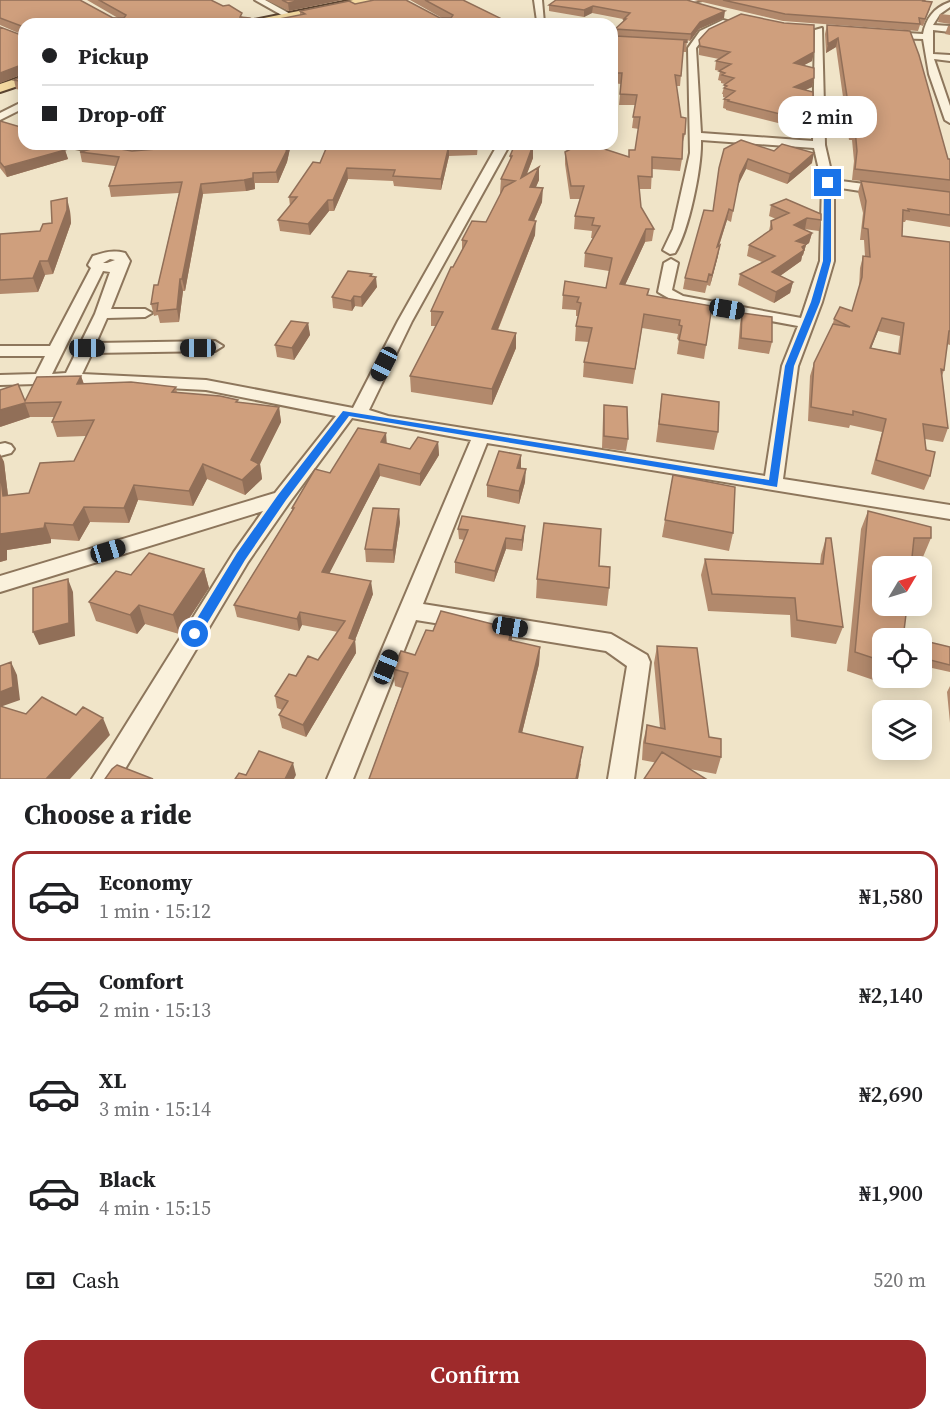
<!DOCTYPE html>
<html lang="en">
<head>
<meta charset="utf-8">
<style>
  body { margin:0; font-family:"Source Serif 4",serif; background:#f2f2f2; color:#202124; height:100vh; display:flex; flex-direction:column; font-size:22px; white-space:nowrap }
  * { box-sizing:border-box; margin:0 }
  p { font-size:20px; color:#757577 }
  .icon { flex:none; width:33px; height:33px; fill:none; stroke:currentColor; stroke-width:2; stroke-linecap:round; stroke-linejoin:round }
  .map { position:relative; height:779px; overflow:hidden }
  .panel { display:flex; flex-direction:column; background:#fff; flex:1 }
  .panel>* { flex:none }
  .guide { position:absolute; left:18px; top:18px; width:600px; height:132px; border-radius:18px; box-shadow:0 3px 15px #0003; display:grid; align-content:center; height:132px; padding:0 24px; background:#fff }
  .needle { width:39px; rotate:52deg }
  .tools { position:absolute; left:872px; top:556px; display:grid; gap:12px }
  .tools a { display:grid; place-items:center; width:60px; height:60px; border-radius:12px; background:#fff; box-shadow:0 3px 15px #0003; font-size:30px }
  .end { position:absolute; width:27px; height:27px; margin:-14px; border:8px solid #1a73e8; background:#fff; box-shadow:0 0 0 3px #fff }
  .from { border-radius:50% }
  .bubble { position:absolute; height:42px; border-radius:18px; background:#fff; box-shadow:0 3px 15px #0003; font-size:20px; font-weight:600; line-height:42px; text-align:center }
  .car { position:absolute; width:18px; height:36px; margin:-18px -9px; border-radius:8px; box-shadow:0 0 4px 2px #0007; background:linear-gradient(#222 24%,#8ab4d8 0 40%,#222 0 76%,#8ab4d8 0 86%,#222 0) }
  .guide b { display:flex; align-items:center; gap:21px; height:57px; font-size:22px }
  .guide b+b { border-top:2px solid #e0e0e0 }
  .guide i { width:15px; height:15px; background:#202124 }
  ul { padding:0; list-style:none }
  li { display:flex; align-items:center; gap:18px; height:90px; margin:0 12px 9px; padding:0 12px; border:3px solid transparent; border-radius:18px }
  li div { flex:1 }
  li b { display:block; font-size:22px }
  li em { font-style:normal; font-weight:600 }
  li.current { border-color:#9e2a2b }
  li>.icon { width:54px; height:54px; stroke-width:1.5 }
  h2 { padding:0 24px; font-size:27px; line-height:72px }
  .pay { display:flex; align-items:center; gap:15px; height:66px; padding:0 24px; font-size:22px }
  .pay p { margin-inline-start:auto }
  .primary-button { display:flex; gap:12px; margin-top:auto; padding:12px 24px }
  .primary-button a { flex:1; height:69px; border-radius:18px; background:#9e2a2b; color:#fff; font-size:24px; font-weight:600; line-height:69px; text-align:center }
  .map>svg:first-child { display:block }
</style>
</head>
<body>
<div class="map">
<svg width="950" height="779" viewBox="0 0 950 779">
  <rect width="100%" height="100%" fill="#f0e4c8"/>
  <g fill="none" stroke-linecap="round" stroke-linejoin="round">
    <defs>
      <path id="minor" d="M255 0H265L294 16 287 18Z
        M534 0H542L544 23 537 21Z
        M682 0H702L684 4 680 2Z
        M950 2V7L940 14 933 25 950 26V32L933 30V54L950 55V61L934 59 950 106V123L945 120 929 74 923 39 890 38 886 35 890 32 923 34C926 19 933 8 950 2Z
        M723 20 730 22 706 35 696 48 701 133 813 141 815 30 822 28 825 145 833 180 880 186 886 190 880 194 834 187V261L822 302 798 366 783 479 950 505V519L487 443 423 604 611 634 647 655 650 662 634 779H608L627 666 606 651 416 620 353 779H327L471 440 352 418 289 503 248 562 119 779H92L234 552 263 511 0 592V576L275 493 336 416 206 390 72 383 0 385V375L36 374 45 356H0V346H50L91 268 88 265 93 256C105 252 113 250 125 253L130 261 111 309H145L152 313 145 317 107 318 96 343 215 341 223 346 215 351 92 353 82 374 206 380 353 408 398 321 498 144H510L412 321 369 410 388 416 765 476 782 366 798 326 679 304 658 292 664 263 671 259 678 263 672 290 683 296 801 318 820 261 822 183 814 148 701 140C702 167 689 230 675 253L670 254 663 250 673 229 690 153 688 48 700 31ZM110 259 115 260 107 263H103ZM103 271 110 272 95 314 66 373 52 374Z
        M24 101V108L0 120V113Z
        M64 144H86L117 151 119 153 113 156 66 146Z
        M5 443 11 445 14 449 11 453 0 456V444Z"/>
      <path id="major" d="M353 0H374L369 3 266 24H243L249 21Z
        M24 76V84L0 92V84Z"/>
    </defs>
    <use href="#minor" stroke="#8d765c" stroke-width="4"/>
    <use href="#major" stroke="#5b4430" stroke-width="4"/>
    <use href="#minor" fill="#faf1dc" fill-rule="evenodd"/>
    <use href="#major" fill="#f3d9a0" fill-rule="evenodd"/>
  </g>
  <path fill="#b2896c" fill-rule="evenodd" d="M0 0 118 18 87 0H211L243 17 259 23 300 15V11L355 4 442 18 410 0H463L512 24H24V91L16 89 14 80 23 76V74L0 83 21 35H23L0 25Z
    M266 0H342L289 11Z
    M556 0 724 18 699 29 690 41 687 40 686 52H683L680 86H676L681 117 685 134 682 145V159L680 171 652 169 651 189H639L641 207 654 229 652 241 645 242 625 285 649 289 648 295 712 306 704 359 677 354 679 340 677 339 678 334 642 328 633 384 583 377 584 362 589 342 575 341 576 326 578 316H576V310L562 309 563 295 606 288 609 271 584 267 585 253 593 238H591L592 231 574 229 575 216 580 199H570L565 164V152L571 149 543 146V144H596V146L628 157 635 150 639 129 632 128 635 105H619L621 84 612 83V52L663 39 615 36V29L623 22V19L592 13 584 17 549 11V5Z
    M694 0H926L925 2 930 9 923 26 920 25 918 31 783 21Z
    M940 14 950 15V24L938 22Z
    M827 25 948 159H950V192L864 181 950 192V227L906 220 905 222H902V236L950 242V345L947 344 944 370 942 376 948 428 943 442 925 439 930 476 924 490 871 474 882 432 850 425 849 428 808 421 810 376 814 363 832 327 834 319 852 311 859 289 860 268 863 256H865L864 240H860L863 213 858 192 861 181 852 180 854 161 852 140H849L836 47 826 53 825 34ZM878 331 900 336 898 353 871 348Z
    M948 26H950V35L945 34Z
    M699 40 814 52 812 61 804 65 814 78 812 87 805 90 813 100 811 109 794 127 726 110V109L723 108 724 99 726 98 723 97V94H722L725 84 721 83V81L718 80 720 71 715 70 716 61 719 59 699 55Z
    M0 121 65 150 68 159 7 177 0 168Z
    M117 144H291L287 162 278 183H255V189L246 191 203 194 185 291H183L179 322 160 323 158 315 154 316 151 304 158 285 179 193 111 197 109 186 115 166 82 162 80 152 134 151 123 149Z
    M328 144H478L477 155 449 156 441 190 394 186 393 181 348 179 334 211H329L310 235 280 231 278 220 290 206 289 197 320 163Z
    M533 145V158L527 174 539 167V180L536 187 542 202 534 221 535 235 498 330 516 333V348L492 405 411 392 410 376 436 326H431V311L462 250V240L486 222 501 193H500L501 179 510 161V156Z
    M724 149 812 163 787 184 746 169 738 185 731 222 727 220 719 246 718 256 710 286 707 285 705 293 683 289 685 278 713 211 719 168Z
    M771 205 821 220 819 231 804 229 812 233 809 243 806 245 803 255 802 256 801 261 780 276 793 282 790 293 774 303 738 285 740 274 762 262 747 256 749 245 769 231 771 221 776 219 769 216Z
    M70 211 71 223 53 274 45 275 38 292 0 294V234L40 231Z
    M372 276 377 287 362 307 355 306 352 311 333 308 332 297Z
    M742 313 772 342 769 354 738 349 740 324Z
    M308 323 310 335 294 360 277 357 275 345Z
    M81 376 84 384 176 387 177 393 238 402 279 407 281 422 260 464 262 479 245 495 207 479 193 506 138 500 129 523 90 522 79 541 51 539V543L7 550V560L0 562V454L4 462 8 496 29 493 74 461 86 436 57 437 52 422 54 417H30L0 427 25 401Z
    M662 394 718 432 714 450 656 442Z
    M604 405 628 439 626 451 602 448 603 417Z
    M438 442 439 455 420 486 380 476 329 573 373 594 355 640 356 653 306 737 282 728 279 715 282 710 277 708 275 696 296 676 318 660 338 632 302 625 299 631 237 617 234 605 292 511V508L387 444 410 449Z
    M673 475 733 533 729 551 662 537Z
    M525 482 519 504 487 497V485Z
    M868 511 931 538 923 557H912L882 639V678H895L891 686 847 671 861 529Z
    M400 522 394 563 366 562 365 549Z
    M458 529 524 537 522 551 506 549 494 582 455 573V562L464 540 459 539Z
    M826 538 843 627 836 644 791 637 790 615 708 611 701 575 705 559 820 564 821 555Z
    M599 566 609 588 607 606 536 598 537 579Z
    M204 569 209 588 179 634 145 624 137 634 96 621 89 602 131 575Z
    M433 631 512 641 540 647 539 664 522 733 581 764 578 779H369L402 688 395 686 393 669 415 655Z
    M925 641 950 647V672L923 666 922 647Z
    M657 646 709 737 721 757 716 774 642 760 643 742 647 725 660 728 654 663Z
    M950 686V723L947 692Z"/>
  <path fill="#916f58" d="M301 0H342L289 11 288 3Z
    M593 6 592 13 584 17V10Z
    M725 11 724 18 699 29 690 41 691 34 700 22Z
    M358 21V24H341Z
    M838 38 836 47 826 53 828 44Z
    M814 52 812 61 793 71 794 63Z
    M21 65 23 74 0 83V73Z
    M814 78 812 87 792 96 794 87Z
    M813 100 811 109 794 127 796 118Z
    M133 144H213L134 151Z
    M288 144H291L287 162 278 183 276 172Z
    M449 145V156L441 190V179Z
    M533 145V158L520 191 521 178Z
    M65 150 68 159 7 177 4 167Z
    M814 153 812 163 787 184 790 174Z
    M748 159 746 169 738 185 740 175Z
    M539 167V180L530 200V187Z
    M347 168 348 179 334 211 333 200Z
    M253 173 255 189 246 191 244 180Z
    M201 184 203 194 185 291 182 279Z
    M543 188 542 202 528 234 529 220Z
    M67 198 70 211 71 223 53 274 48 261Z
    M328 200 329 211 310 235 308 224Z
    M729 209 727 220 715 258 717 247Z
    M807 218 805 229 792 235 794 225Z
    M536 221 535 235 492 344V329Z
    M646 229 645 242 619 298 620 284Z
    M812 233 809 243 806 245 803 255 802 256 801 261 770 283 772 272 796 241Z
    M720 245 718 256 710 286 712 275Z
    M40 261 45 275 38 292 33 278Z
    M372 274V282L376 277 377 287 362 307 361 297Z
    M180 279 183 291 179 322 177 309Z
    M793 282 790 293 774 303 776 292Z
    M354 296 355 306 352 311 351 301Z
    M882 318 878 331 866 361 870 348Z
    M308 323 310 335 294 360 292 348Z
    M516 333V348L492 405V389Z
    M81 376 86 391 77 384Z
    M25 403 30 417 0 427V410Z
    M279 407 281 422 260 464 262 479 245 495 242 480 251 460Z
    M386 433 387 446 381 442Z
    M438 442 439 455 420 486V474Z
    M0 454 4 462 10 512 3 496 0 469Z
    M521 455V468L516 480 517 468Z
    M203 464 207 479 193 506 189 491Z
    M379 464 380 476 326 580 322 572 324 568Z
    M526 469 525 482 519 504V491Z
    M134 485 138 500 129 523 124 508Z
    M84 507 90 522 79 541 73 525Z
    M399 509 400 522 394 563 393 550Z
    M45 523 51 539V543L7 550V560L0 562V534Z
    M525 526 524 537 522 551V540Z
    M506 538V549L494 582 495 571Z
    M204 569 209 588 179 634 173 615Z
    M68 579 73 592 75 636 39 645 33 632Z
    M371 581 373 594 355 640 356 653 306 737 303 725 349 638Z
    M139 605 145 624 137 634 130 615Z
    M300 612 302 625 299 631 297 619Z
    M512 629V646L509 640Z
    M540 647 539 664 518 749 519 732Z
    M11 662 17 675 20 700 0 707V692Z
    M103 718 110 735 70 779H46Z
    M583 747 578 779H576Z
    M293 763 296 775 294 779H285Z"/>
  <path fill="#cf9f7d" stroke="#916f58" stroke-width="1.5" fill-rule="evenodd" d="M0 0H80L113 18H124L126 15 99 0H211L223 6 229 5 242 13 240 17 250 18 259 23 305 14 300 11 349 1 355 4 374 0H406L440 18H451L453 15 425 0H463L512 24H364L358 21 341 24H24V82L14 80 23 76 24 67 21 65 0 73V27L21 35H23L24 27 0 18Z
    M282 0H301L288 3Z
    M556 0H687L725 11 700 22 691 34 615 29 626 19H624L630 13 593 6 584 10 549 5Z
    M723 0H924L923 1 932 2 925 19 919 18 920 24 785 14Z
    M741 14 784 23 814 25V52L794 63 814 68V78L794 87 813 92V100L796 118 728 101 729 100 724 99 735 91 724 88 727 86 724 85 734 78 722 75 725 73 719 71 731 64 716 61 730 52 700 46 699 40 709 29Z
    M827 25 910 31 919 55 948 159H950V180L855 169 857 151 855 129H852L838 38 828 44Z
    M615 36 687 40V42L684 41 681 76 675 75 681 117 686 118 685 134H683L682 159 652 157V177L638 176 641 207 654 229H646L620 284 649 289 647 295 712 306 706 345 679 340 682 326 679 325 680 320 644 314 635 369 584 362 592 328 576 326 581 303 577 302 579 297 563 295 565 281 606 288 612 258 585 253 600 226 592 225 594 218 575 216 584 186H571L565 152 580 144H589L629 157V150H635L640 117H633L637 95 620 94 622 73H612V52Z
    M0 121 24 128V144H55L65 150 4 167 0 162Z
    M741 140 774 151 782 144 814 153 790 174 748 159 740 175 733 211 729 209 717 247 720 245 712 275 709 274 707 282 685 278 704 210 713 211 719 168 724 149Z
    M218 144H288L286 152 276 172 253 173V178L244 180 201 184 182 279H180L177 309 157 311 158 303 151 304 154 285H158L182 182 109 186 119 157 80 152 103 146 132 151Z
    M328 144H478L477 145H449L441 179 393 176 395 170 347 168 333 200H328L308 224 278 220 297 197H289L313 162 320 163Z
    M515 144 533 145 521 178 539 167 530 187 543 188 529 220 536 221 492 329 516 333 492 389 410 376 443 312 431 311 451 267H453L467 241 462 240 472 221 486 222 504 187 515 181 501 179 512 156H510Z
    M861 181 950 192V215L908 209 909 211 903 210 902 236 950 242V331H949L944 370 941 369 948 428 923 424 926 450 935 452 930 476 876 460 886 419 853 411V415L811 407 814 363 833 324 850 327 834 319 840 307 852 311 862 277 863 256 870 257 868 229 863 228 866 201ZM882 318 904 323 900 354 870 348Z
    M67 198V210L48 261H40L33 278 0 280V234L40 231 43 224 52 223 51 201Z
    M786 199 821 214V220L807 218 794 225 812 233 796 241 806 244 802 247 804 250 772 272 793 282 776 292 740 274 775 256 749 245 772 229 771 221 789 213 771 205Z
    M348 271 372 274 370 276 376 277 361 297 354 296 351 301 332 297Z
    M742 313 772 317V342L741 338Z
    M291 321 308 323 292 348 275 345Z
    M81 376 77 384 131 382 176 387 172 392 220 396 238 400 236 402 279 407 251 460 259 464 242 480 203 464 189 491 134 485 124 508 84 507 73 525 45 523 44 528 0 534V545V469L3 496 29 493 40 463 74 461 94 420 52 422 61 402 25 403 0 410V390L18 384 25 401 37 377Z
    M662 394 719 402 718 432 659 424Z
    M604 405 627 407 628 439 604 436Z
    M358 428 386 433 381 442 410 449 418 437 438 442 420 474 379 464 324 568 322 572 371 581 349 638 355 640 303 725 279 715 288 701 275 696 289 674 296 676 308 656 318 660 345 621 300 612 297 619 234 605 294 508H292L315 469 330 473Z
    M499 451 521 455 517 468 526 469 519 491 487 485Z
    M673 475 735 487 733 533 665 520Z
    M373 508 399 509 393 550 365 549Z
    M868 511 931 527V538H914L911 567H882V606H907L903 639H882V661L855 652Z
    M462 516 525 526 522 540 506 538 495 571 455 562 468 530 458 529Z
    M544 523 601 529 599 566 610 567 609 588 537 579Z
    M826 538H831L843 627 797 620 795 598 712 594 705 559 823 564Z
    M149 553 204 569 173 615 139 605 130 615 89 602 116 571 131 575Z
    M68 579 69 623 33 632V588Z
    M441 611 512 629 509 640 540 647 519 732 583 747 576 779H369L408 673 393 669 401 651 415 655 426 630 433 631Z
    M925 641 950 647V665L926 659Z
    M657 646 697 648 709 737 721 739V757L645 743 647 725 665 729Z
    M11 662 13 687 0 692V666Z
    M42 697 76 715 83 707 103 718 46 779H0V706L26 714Z
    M259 751 293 763 285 779H235L239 773 246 775Z
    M662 752 706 779H644Z
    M117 765 153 779H105L112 769Z"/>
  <path fill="#1a73e8" d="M828 181 831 183V261L820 302 794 366 777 487 349 416 286 500 245 560 199 637H190L188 634 190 630 237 553 278 495 343 411 769 480 785 366 811 302 823 261 824 183Z"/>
</svg>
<div class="tools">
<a><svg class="needle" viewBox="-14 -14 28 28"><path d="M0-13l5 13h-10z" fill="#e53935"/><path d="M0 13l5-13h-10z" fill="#757577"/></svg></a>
<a><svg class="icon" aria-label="locate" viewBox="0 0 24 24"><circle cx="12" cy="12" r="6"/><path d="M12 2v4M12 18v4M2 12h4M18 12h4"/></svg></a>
<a><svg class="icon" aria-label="layers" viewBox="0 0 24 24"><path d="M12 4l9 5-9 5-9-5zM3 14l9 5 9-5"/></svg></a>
</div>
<i class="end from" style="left:195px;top:634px"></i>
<i class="end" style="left:828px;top:183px"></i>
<div class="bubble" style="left:778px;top:96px;width:99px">2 min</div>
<i class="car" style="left:727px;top:309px;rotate:100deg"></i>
<i class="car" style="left:87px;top:348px;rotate:90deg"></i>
<i class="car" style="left:198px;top:348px;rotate:270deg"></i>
<i class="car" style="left:384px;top:364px;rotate:207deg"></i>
<i class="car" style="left:108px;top:551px;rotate:73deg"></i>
<i class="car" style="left:510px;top:627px;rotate:99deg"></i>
<i class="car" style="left:386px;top:667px;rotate:22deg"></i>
<div class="guide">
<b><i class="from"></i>Pickup</b>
<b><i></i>Drop-off</b>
</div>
</div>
<section class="panel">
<h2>Choose a ride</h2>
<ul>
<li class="current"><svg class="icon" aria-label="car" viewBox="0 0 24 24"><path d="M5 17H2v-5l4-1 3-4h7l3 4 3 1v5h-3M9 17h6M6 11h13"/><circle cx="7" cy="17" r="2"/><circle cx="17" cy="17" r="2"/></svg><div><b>Economy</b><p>1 min · 15:12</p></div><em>₦1,580</em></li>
<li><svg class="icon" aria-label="car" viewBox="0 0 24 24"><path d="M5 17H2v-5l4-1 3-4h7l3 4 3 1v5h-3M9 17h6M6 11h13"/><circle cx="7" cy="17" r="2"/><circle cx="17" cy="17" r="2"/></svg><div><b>Comfort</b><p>2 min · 15:13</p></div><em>₦2,140</em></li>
<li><svg class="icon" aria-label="car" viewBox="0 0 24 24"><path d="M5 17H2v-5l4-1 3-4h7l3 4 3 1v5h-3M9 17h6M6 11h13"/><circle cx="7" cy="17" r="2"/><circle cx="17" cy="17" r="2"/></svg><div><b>XL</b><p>3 min · 15:14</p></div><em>₦2,690</em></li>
<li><svg class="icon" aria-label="car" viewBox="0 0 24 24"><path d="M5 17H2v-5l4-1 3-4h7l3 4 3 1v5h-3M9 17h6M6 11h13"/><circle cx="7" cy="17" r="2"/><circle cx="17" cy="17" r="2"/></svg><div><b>Black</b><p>4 min · 15:15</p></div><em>₦1,900</em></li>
</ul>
<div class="pay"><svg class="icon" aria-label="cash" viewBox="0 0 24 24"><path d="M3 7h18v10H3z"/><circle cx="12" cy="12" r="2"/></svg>Cash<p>520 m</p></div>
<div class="primary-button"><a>Confirm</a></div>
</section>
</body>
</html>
